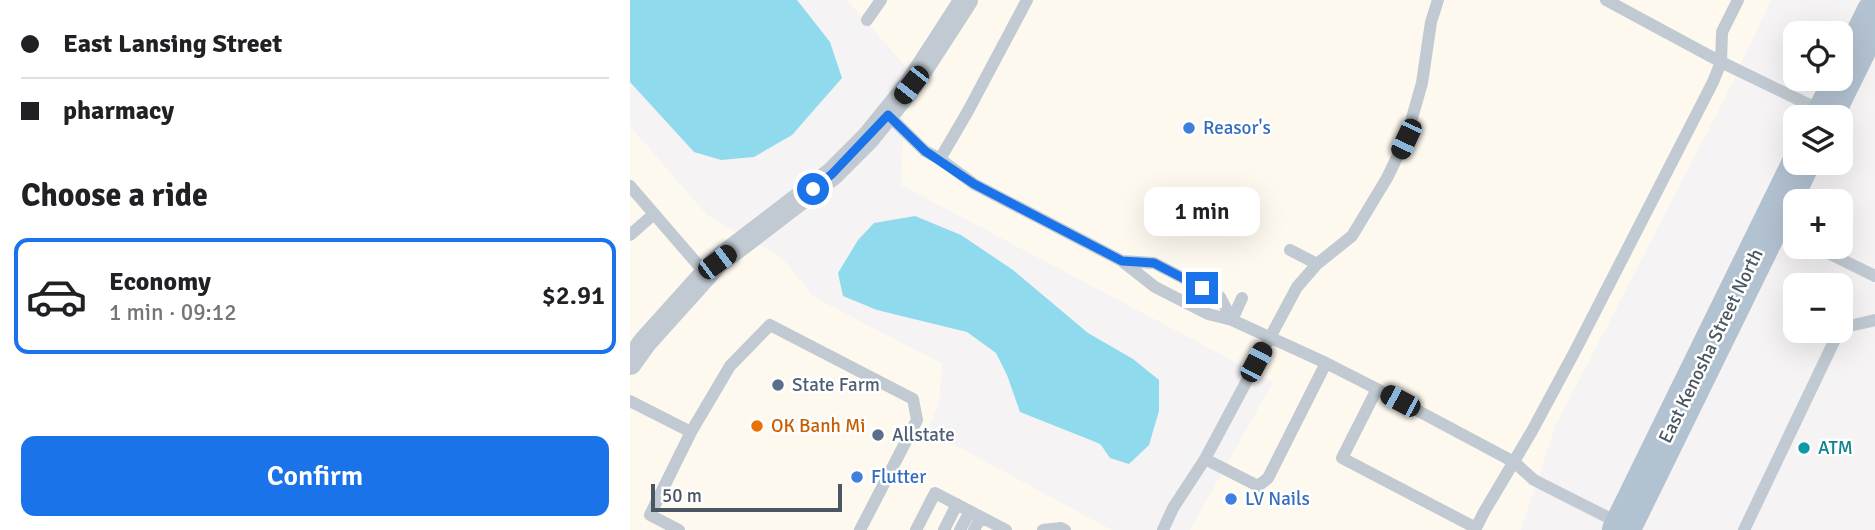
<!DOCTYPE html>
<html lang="en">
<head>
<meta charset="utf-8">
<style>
  body { margin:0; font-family:Signika,sans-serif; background:#f2f2f2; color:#202124; height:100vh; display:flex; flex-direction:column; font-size:26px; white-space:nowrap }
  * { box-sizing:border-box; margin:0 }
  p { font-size:23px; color:#757577 }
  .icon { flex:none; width:38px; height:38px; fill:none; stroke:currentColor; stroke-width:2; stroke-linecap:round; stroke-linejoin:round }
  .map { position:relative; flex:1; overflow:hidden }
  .panel { display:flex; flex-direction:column; background:#fff; width:630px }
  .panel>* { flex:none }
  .hud { display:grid; align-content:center; height:154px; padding:0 21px; background:#fff }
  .fabs { position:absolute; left:1153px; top:21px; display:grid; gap:14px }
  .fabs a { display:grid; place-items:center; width:70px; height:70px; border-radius:14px; background:#fff; box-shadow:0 7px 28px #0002; font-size:35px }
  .scale { position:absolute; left:21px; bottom:18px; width:191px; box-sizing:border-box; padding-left:7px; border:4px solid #4a5661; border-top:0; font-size:19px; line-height:24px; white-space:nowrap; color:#4a5661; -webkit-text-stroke:5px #fff; paint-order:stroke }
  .end { position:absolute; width:32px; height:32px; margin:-16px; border:9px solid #1a73e8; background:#fff; box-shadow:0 0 0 4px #fff }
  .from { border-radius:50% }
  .bubble { position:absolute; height:49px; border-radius:14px; background:#fff; box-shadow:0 7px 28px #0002; font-size:23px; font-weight:600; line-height:49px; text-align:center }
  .car { position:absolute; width:21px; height:42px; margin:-21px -10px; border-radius:9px; box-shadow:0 0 5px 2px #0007; background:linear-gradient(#222 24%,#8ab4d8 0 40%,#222 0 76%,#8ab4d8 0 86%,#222 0) }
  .hud b { display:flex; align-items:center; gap:24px; height:66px; font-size:26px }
  .hud b+b { border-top:2px solid #e0e0e0 }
  .hud i { width:18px; height:18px; background:#202124 }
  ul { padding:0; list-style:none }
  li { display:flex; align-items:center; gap:21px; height:116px; margin:0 14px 10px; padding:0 7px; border:4px solid transparent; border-radius:14px }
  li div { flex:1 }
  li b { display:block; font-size:26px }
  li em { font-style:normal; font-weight:600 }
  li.active { border-color:#1a73e8 }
  li>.icon { width:63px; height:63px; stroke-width:1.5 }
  h2 { padding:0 21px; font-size:32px; line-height:84px }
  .button { display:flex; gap:14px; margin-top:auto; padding:14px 21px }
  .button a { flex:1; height:80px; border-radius:14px; background:#1a73e8; color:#fff; font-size:28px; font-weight:600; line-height:80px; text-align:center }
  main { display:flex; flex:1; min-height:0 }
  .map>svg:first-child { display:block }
</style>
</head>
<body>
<main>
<section class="panel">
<div class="hud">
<b><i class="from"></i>East Lansing Street</b>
<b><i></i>pharmacy</b>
</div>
<h2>Choose a ride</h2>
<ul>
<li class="active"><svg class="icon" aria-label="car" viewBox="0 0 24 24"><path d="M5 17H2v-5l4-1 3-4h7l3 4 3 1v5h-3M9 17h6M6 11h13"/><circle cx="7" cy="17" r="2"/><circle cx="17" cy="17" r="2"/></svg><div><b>Economy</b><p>1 min · 09:12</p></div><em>$2.91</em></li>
</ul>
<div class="button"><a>Confirm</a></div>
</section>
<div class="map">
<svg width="1245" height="530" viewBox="0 0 1245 530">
  <rect width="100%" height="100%" fill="#f5f3f3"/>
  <path fill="#fdf9ef" d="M217 0H1141L1098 92 926 425 891 530H560L643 382 271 185 276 67Z
    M0 126 77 215 152 258 184 297 312 364 309 404 297 430 482 530H0Z"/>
  <path fill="#90daee" d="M0 0H167L200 42 212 78 162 135 124 157 91 160 64 152 0 82Z
    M285 216 331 235 383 270 458 333 503 359 529 380V411L519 445 499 464 480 458 471 445 468 443 390 412 377 375 366 353 337 332 247 310 213 296 208 273 228 240 244 223Z"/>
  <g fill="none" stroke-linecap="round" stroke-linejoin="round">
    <path stroke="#c1cad2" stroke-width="12" d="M976 0 1091 62 1194 112
      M237 20 251 0
      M258 115 295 151 310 159 338 111 397 0
      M310 159 344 184 492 261 525 287 578 314 602 320 696 363 747 389
      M0 186 76 274
      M1145 226 1166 237
      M0 235 24 214
      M1186 247 1245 276
      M660 250 687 264
      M492 261 524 263 590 297 602 320
      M602 320 612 298
      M1211 328 1245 320
      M0 401 61 432
      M575 459 628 486 638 478 696 363
      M846 528 712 458 747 389 884 462 904 480 989 523
      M49 530 20 515 61 432 100 366 140 325 283 399 287 420 230 530
      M286 530 305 493 376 530
      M314 530 327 504
      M330 530 340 511
      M344 530 351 517
      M413 530 431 528 435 530
      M533 530 543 508 575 459 667 287 687 264 722 236 757 178 776 139 792 83 801 22 808 0
      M845 530 854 512 902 431 945 351 1083 82 1091 62 1092 32 1108 0
      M1114 530 1209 331"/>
    <path stroke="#c1cad2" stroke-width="24" d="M0 363 15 342 87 262 202 174 238 138 281 85 336 0"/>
    <path stroke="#b3c2d1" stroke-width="38" d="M1194 117 1245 13
      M991 530 1171 163"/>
  </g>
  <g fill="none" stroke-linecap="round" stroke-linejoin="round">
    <path stroke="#1a73e8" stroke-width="9" d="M183 189 202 174 258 115 295 151 344 184 492 261 524 263 572 288"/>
  </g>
  <g fill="#3f7fe0" stroke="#fff" stroke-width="2.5">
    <circle cx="559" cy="128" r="7"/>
    <circle cx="227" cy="477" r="7"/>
    <circle cx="601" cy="499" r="7"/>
  </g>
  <g fill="#5c6f8a" stroke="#fff" stroke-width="2.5">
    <circle cx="148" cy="385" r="7"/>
    <circle cx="248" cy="435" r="7"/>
  </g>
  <circle fill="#e8710a" stroke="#fff" stroke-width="2.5" cx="127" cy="426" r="7"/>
  <circle fill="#0f9aa8" stroke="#fff" stroke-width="2.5" cx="1174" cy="448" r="7"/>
  <g text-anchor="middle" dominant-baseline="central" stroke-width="5" stroke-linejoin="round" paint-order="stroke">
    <g font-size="19" fill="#366cbe" stroke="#fff" text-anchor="start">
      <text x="573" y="128">Reasor's</text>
      <text x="241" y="477">Flutter</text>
      <text x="615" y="499">LV Nails</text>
    </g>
    <g font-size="19" fill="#4a5661" stroke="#fff">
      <text transform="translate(1081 346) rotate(-64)">East Kenosha Street North</text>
    </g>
    <g font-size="19" fill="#4e5e75" stroke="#fff" text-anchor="start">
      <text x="162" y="385">State Farm</text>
      <text x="262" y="435">Allstate</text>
    </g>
    <g font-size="19" fill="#c56008" stroke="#fff" text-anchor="start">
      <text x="141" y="426">OK Banh Mi</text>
    </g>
    <g font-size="19" fill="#0d838f" stroke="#fff" text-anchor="start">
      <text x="1188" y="448">ATM</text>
    </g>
  </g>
</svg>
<div class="fabs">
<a><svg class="icon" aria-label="locate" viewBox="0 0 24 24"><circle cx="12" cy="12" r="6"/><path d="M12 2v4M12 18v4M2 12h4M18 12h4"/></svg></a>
<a><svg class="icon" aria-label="layers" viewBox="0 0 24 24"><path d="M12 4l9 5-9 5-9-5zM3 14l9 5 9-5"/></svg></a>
<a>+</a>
<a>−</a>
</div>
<div class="scale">50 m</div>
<i class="end from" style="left:183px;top:189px"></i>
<i class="end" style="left:572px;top:288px"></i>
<div class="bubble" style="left:514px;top:187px;width:116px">1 min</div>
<i class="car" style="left:281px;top:85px;rotate:218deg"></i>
<i class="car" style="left:776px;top:139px;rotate:205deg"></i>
<i class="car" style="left:87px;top:262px;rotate:53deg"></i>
<i class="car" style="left:626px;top:362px;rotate:28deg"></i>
<i class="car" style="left:770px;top:401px;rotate:298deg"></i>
</div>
</main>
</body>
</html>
